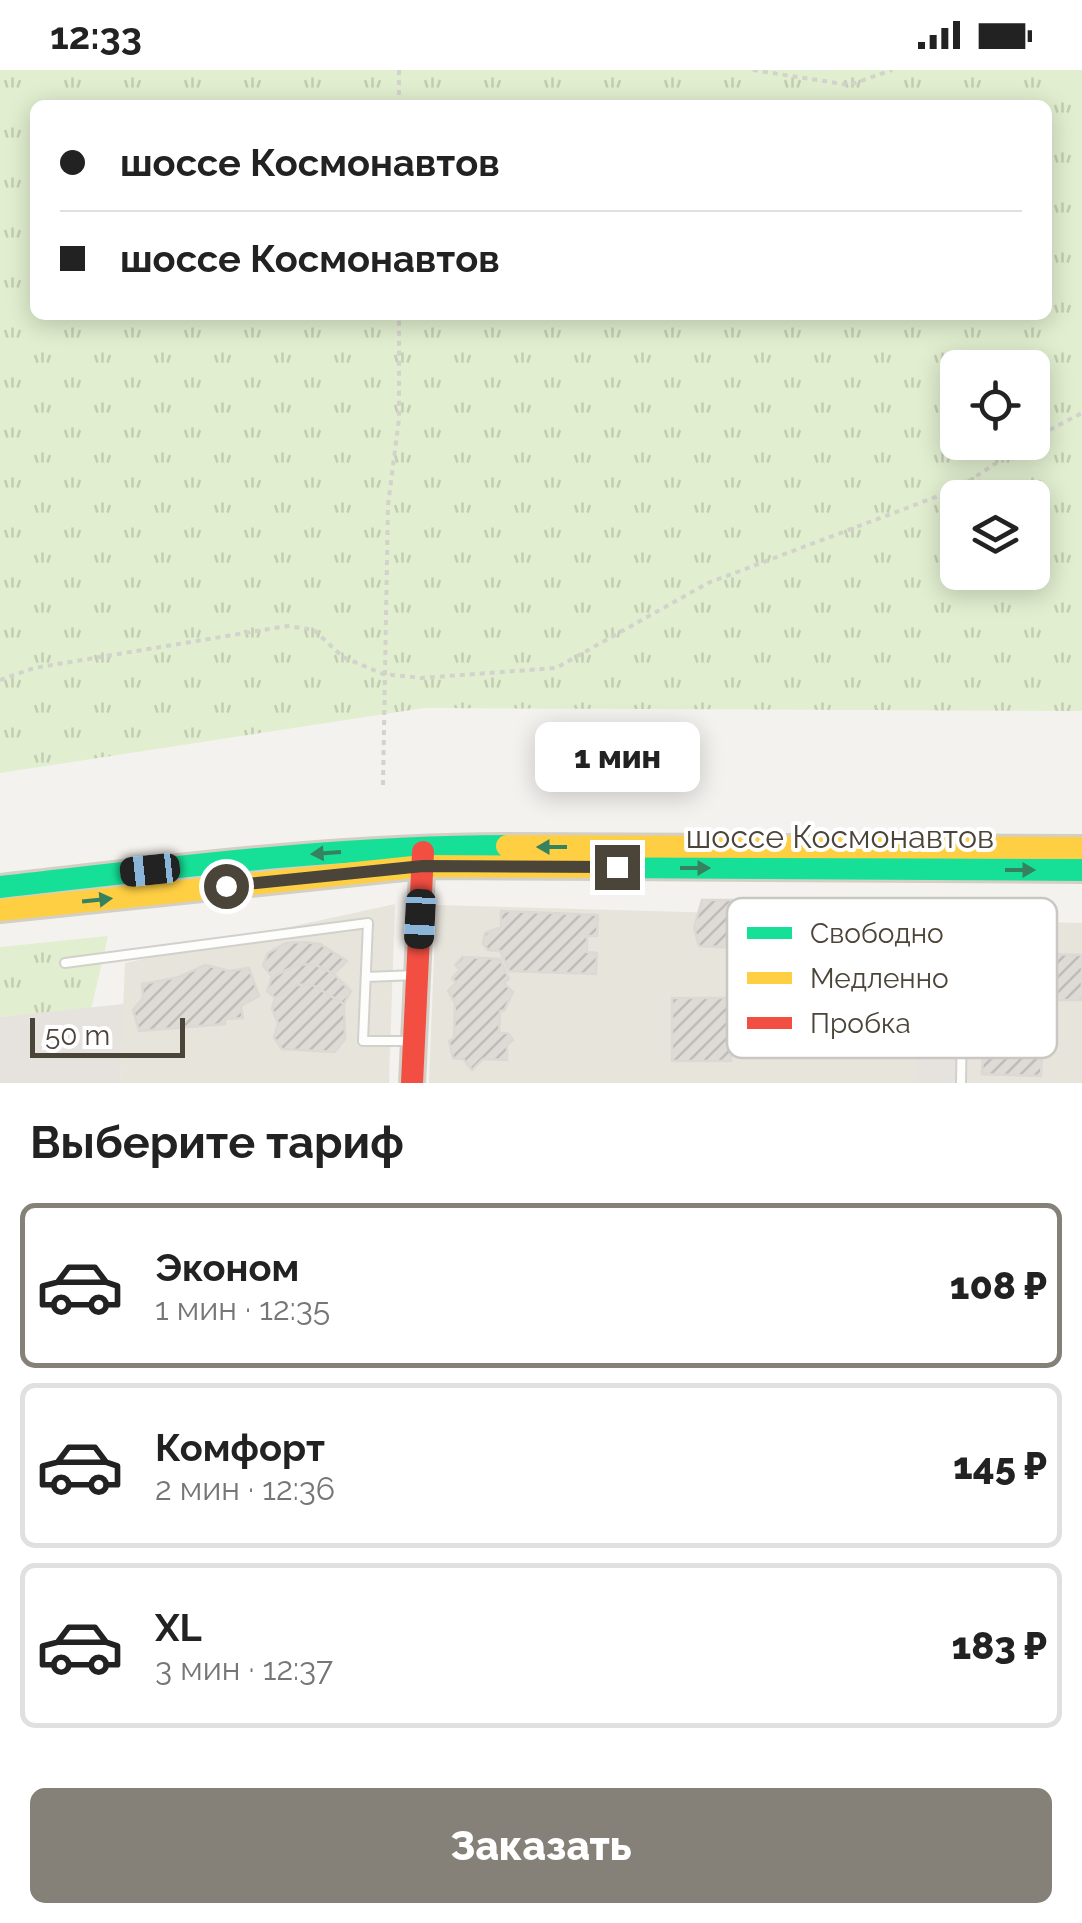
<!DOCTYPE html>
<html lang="ru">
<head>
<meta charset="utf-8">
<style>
  body { margin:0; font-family:Raleway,sans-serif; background:#f2f2f2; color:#222; height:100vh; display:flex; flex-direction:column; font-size:38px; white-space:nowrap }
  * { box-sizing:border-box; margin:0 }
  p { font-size:32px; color:#767676 }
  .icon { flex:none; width:55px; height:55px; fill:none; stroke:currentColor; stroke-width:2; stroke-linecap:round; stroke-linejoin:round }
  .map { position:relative; height:1013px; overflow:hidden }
  .drawer { display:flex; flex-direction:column; background:#fff; flex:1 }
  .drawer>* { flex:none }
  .top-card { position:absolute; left:30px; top:30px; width:1022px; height:220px; border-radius:15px; box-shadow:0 5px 25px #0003; display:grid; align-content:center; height:220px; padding:0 30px; background:#fff }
  .tools { position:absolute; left:940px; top:280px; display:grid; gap:20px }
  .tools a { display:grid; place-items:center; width:110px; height:110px; border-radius:15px; background:#fff; box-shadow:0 5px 25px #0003; font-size:50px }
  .scale { position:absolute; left:30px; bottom:25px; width:155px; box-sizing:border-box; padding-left:10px; border:5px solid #4b4439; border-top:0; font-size:28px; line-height:35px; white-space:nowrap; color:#4b4439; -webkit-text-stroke:8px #fff; paint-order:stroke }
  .end { position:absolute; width:45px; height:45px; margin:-22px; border:12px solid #4b4439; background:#fff; box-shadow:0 0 0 5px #fff }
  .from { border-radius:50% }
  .bubble { position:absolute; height:70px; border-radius:15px; background:#fff; box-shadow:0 5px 25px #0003; font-size:32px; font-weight:800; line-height:70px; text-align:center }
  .car { position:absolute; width:30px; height:60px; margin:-30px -15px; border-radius:12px; box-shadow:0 0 8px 2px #0007; background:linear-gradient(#222 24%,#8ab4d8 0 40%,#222 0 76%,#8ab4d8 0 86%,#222 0) }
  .top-card b { display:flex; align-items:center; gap:35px; height:95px; font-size:38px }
  .top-card b+b { border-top:2px solid #e0e0e0 }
  .top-card i { width:25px; height:25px; background:#222 }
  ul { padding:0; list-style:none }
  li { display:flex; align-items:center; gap:30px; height:165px; margin:0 20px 15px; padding:0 10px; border:5px solid #e0e0e0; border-radius:15px }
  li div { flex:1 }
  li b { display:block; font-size:38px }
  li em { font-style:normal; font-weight:800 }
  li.on { border-color:#868178 }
  li>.icon { width:90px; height:90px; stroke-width:1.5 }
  h2 { padding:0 30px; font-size:45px; line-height:120px }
  .action { display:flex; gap:20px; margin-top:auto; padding:20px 30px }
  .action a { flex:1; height:115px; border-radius:15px; background:#868178; color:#fff; font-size:40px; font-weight:800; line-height:115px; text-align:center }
  .status { display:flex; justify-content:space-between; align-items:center; height:70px; padding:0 50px; background:#fff; direction:ltr }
  .status svg { height:28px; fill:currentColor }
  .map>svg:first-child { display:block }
</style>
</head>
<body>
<div class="status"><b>12:33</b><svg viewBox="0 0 49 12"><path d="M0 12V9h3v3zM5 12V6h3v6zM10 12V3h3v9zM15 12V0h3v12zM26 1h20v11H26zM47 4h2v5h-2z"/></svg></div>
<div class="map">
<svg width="1082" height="1013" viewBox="0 0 1082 1013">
  <defs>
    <pattern id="park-tufts" width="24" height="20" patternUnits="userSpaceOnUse" patternTransform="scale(2.5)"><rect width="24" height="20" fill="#e1eecf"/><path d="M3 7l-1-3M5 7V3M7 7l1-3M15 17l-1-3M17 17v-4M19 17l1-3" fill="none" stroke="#c3cdb2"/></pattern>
    <pattern id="building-hatch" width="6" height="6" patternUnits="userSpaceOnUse" patternTransform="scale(2.5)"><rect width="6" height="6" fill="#dedbd6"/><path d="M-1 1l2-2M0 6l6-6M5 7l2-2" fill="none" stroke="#c0bdb8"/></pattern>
  </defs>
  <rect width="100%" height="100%" fill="#f4f2ee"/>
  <path fill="#e7e4dc" d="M395 834 389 1013H120L125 893Z
    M436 835 1082 853V1013H429Z"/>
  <path fill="url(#park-tufts)" fill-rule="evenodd" d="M0 0H1082V641L424 638 0 703ZM35 35H1048V245H35ZM958 298H1032V372H958ZM958 428H1032V502H958Z
    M108 866 91 940 0 947V877Z"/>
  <path fill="#e6e3df" d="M918 929H970L961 1013H915Z
    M124 934 120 1013H0V947Z"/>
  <path fill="url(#building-hatch)" stroke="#dcd9d4" stroke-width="2.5" d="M702 830H764L762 861 802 864V881L699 876 694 858Z
    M501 841 598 845 597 866H587V882L597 883 596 904 509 901 500 881 488 880 483 874 485 863 501 857Z
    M303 872 320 874 347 891 334 904 316 895 299 894 272 907 263 895 268 883 286 873Z
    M1046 884 1082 885V930H1057V915H1051L1052 898Z
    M462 887 500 889 509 909 504 913 513 922 504 941H500L499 963H508L513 970 507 975V990L483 989 472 1000 463 989 453 988 449 971 454 968 455 933 448 921 456 913 452 908 460 900 455 895Z
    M299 894 316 895 334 904 351 921 344 934 311 914 297 915 275 928 267 921 272 907Z
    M205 895 230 901 249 898 259 926 241 936 243 948 225 949V954L139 961 133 940 143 928 142 914 179 907Z
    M311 914 344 934 345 969 335 982 282 979 274 968 278 953 272 939 275 928 297 915Z
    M672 928H731V991H672Z
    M985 941 1044 943 1041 1006 982 1004Z"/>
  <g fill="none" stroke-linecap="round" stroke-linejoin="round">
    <defs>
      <path id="lane" d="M65 893 368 853 363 971H411
        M366 907 416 905
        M961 1013 962 947"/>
      <path id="fast" d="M610 797 1082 800
        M0 817C169 798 337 776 507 776"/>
      <path id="slow" d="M507 776 1082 778
        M0 840 423 796 610 797"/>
      <path id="jam" d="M412 1013 423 782"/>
    </defs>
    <use href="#lane" stroke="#d2d0cb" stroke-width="12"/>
    <use href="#fast" stroke="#d3cfc5" stroke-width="28"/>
    <use href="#slow" stroke="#d3cfc5" stroke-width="28"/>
    <use href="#jam" stroke="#d3cfc5" stroke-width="28"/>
    <path stroke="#d3d2cc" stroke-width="4" stroke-dasharray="5 5" stroke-linecap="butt" d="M753 0 849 15 892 0
      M399 35V0
      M1032 369 1082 343
      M0 610 34 598 287 556 314 560 343 587 383 604 421 608 556 598 708 513 957 419 1028 372
      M383 715 388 435 399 349V245"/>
    <use href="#lane" stroke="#fdfdfc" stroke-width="8"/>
    <use href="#fast" stroke="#16e098" stroke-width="22"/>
    <use href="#slow" stroke="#ffcf43" stroke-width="22"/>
    <use href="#jam" stroke="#f24e42" stroke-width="22"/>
  </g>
  <defs><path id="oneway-solid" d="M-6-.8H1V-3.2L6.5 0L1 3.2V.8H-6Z" transform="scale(2.5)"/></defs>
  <g fill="#36825f">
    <use href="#oneway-solid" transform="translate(552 777) rotate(-180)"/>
    <use href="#oneway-solid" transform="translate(326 783) rotate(176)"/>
    <use href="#oneway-solid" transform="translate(695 798)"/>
    <use href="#oneway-solid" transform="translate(1020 800)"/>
    <use href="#oneway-solid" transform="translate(97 830) rotate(-6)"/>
  </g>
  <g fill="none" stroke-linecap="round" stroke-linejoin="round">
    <path stroke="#4b4439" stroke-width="12" d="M226 816 423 796 617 797"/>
  </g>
  <g text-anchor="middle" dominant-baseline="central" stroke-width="8" stroke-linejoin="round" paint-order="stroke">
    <g font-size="32" fill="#4b4439" stroke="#fff">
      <text x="840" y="766">шоссе Космонавтов</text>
    </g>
  </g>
  <rect x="727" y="828" width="330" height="160" rx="15" fill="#fff" stroke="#c9c7c4" stroke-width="2.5"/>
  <rect x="747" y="857" width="45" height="12" fill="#16e098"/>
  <rect x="747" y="902" width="45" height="12" fill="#ffcf43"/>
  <rect x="747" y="947" width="45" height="12" fill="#f24e42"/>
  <g font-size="28" fill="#4b4439">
    <text x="810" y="873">Свободно</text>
    <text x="810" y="918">Медленно</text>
    <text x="810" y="963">Пробка</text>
  </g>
</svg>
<div class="tools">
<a><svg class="icon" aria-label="locate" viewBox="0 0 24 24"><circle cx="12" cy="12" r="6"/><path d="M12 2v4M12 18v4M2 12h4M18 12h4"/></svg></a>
<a><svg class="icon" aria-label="layers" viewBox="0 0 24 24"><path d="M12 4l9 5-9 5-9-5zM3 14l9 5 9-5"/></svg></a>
</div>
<div class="scale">50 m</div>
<i class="end from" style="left:226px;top:816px"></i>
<i class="end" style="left:617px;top:797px"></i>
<div class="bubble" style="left:535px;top:652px;width:165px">1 мин</div>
<i class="car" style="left:150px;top:800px;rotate:264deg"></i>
<i class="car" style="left:420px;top:849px;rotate:183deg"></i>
<div class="top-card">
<b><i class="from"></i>шоссе Космонавтов</b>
<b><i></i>шоссе Космонавтов</b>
</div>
</div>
<section class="drawer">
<h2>Выберите тариф</h2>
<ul>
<li class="on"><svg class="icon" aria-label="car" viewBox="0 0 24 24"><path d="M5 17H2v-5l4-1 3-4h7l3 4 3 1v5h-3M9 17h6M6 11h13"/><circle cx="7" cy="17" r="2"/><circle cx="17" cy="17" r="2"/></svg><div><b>Эконом</b><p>1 мин · 12:35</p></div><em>108 ₽</em></li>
<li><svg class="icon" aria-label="car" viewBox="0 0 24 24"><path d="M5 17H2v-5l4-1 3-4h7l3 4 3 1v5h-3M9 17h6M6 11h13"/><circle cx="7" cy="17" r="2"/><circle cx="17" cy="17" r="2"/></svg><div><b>Комфорт</b><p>2 мин · 12:36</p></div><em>145 ₽</em></li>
<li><svg class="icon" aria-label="car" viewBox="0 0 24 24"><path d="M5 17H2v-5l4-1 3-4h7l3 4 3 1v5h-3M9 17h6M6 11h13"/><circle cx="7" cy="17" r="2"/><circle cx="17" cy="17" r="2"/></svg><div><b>XL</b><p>3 мин · 12:37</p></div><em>183 ₽</em></li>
</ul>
<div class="action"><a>Заказать</a></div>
</section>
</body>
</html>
